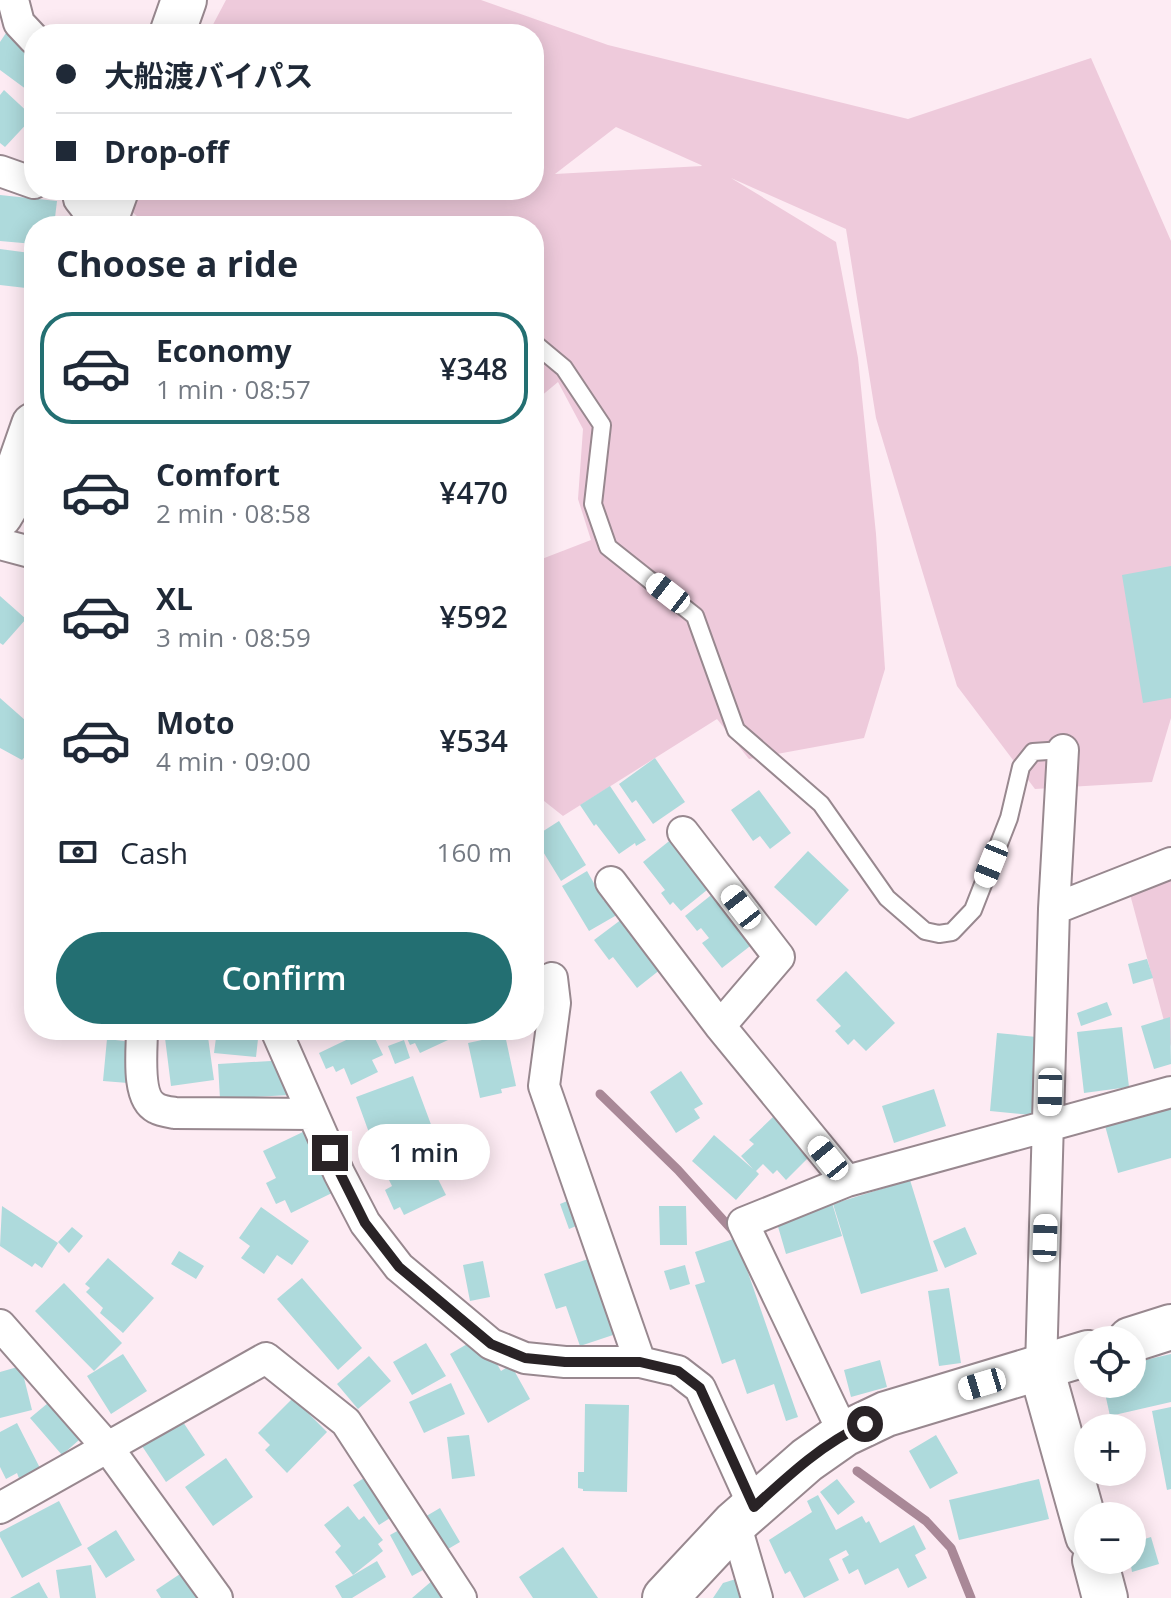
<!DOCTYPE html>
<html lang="en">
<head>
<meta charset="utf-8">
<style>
  body { margin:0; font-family:"Open Sans","Noto Sans JP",sans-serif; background:#f6f6f7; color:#1f2937; height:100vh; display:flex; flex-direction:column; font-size:30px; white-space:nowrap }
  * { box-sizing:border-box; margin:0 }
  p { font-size:26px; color:#747a83 }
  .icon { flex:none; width:44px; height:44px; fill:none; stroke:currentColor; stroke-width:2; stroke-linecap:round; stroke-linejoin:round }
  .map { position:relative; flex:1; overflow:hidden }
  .panel { position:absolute; left:24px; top:216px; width:520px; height:824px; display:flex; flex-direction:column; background:#fff; border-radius:32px; box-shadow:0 4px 20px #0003 }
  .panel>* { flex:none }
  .banner { position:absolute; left:24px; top:24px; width:520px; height:176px; border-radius:32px; box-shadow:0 4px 20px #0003; display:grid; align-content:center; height:176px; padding:0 32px; background:#fff }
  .fabs { position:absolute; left:1074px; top:1326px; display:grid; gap:16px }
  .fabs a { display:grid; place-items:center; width:72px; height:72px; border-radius:50%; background:#fff; box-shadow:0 4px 20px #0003; font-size:40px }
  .end { position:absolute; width:36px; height:36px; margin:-18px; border:10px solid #292326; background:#fff; box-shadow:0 0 0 4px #fff }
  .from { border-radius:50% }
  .bubble { position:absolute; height:56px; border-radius:28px; background:#fff; box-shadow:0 4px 20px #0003; font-size:26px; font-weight:600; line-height:56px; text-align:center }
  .car { position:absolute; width:24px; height:48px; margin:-24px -12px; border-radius:10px; box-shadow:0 0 6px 2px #0007; background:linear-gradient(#fff 24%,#345 0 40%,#fff 0 76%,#345 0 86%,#fff 0) }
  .banner b { display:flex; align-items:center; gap:28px; height:76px; font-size:30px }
  .banner b+b { border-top:2px solid #e0e1e3 }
  .banner i { width:20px; height:20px; background:#1f2937 }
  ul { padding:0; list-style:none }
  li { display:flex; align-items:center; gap:24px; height:112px; margin:0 16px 12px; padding:0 16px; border:4px solid transparent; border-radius:32px }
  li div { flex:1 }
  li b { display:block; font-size:30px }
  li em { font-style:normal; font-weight:600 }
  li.selected { border-color:#236f72 }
  li>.icon { width:72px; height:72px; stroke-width:1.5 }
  h2 { padding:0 32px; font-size:36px; line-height:96px }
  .pay { display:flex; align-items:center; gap:20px; height:88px; padding:0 32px; font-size:30px }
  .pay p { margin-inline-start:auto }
  .cta { display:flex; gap:16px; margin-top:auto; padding:16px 32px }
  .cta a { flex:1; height:92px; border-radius:48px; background:#236f72; color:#fff; font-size:32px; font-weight:600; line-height:92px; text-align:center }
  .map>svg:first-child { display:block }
</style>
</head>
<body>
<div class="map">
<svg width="1171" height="1598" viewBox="0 0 1171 1598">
  <rect width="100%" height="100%" fill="#fdebf3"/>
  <path fill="#eecadb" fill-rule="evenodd" d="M226 0H481L608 45 908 119 1091 58 1171 241V718L1152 782 1035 789 957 686 876 418 846 229 731 178 836 242 858 358 876 534 885 669 864 738 749 759 717 719 563 816 534 793V562L591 540 578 499 583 429 558 382 534 402V226H343L352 220 331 218 323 226H148L118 199 123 190H534V34H208ZM616 127 701 165 702 166 555 174Z
    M1171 868V1047L1127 883Z"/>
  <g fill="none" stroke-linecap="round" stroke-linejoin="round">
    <path stroke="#a98897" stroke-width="9" d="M600 1094 678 1170 734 1232
      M857 1471 926 1521 951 1548 971 1598"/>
  </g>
  <path fill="#aedadc" d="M6 33 34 53V95L0 70V42Z
    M4 90 33 117 5 147 0 143V95Z
    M0 195 57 201 54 226H34V244L0 241Z
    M0 249 30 253 26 288 0 285Z
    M1171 566V698L1143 703 1122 575Z
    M0 596 26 619 3 645 0 643Z
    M0 698 34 728V747L22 760 0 748Z
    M655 758 685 802 653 824 636 800 632 803 619 784Z
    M610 786 646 840 636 846 635 843 619 854 596 824 594 826 580 805Z
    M759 790 791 833 770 849 760 836 753 841 731 810Z
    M559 821 586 865 561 881 534 837Z
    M673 838 705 880 702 883 707 890 681 911 673 902 670 905 661 893 665 890 643 862Z
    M808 851 849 890 816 926 774 887Z
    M587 871 604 901 612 896 622 912 589 931 562 886Z
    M715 892 754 943 722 968 702 943 709 938 701 928 697 931 685 916Z
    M622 919 661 969 637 988 613 957 609 960 594 940Z
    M1147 959 1153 978 1133 984 1128 964Z
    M846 971 895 1023 866 1051 854 1039 848 1045 835 1031 841 1026 816 1000Z
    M1107 1002 1112 1015 1081 1026 1077 1013Z
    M1170 1017 1171 1064 1154 1069 1141 1026Z
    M1122 1027 1129 1087 1084 1093 1077 1032Z
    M164 1030H207L214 1080 171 1086Z
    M217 1030H259L256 1057 214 1053Z
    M367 1030H371L383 1055 372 1060 378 1072 351 1085 344 1068 336 1072 333 1066 326 1069 319 1053Z
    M403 1030H459L461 1034 420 1053 415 1043 410 1045Z
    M997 1033 1047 1038 1040 1116 990 1111Z
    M505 1035 516 1086 501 1089 502 1093 480 1098 468 1043Z
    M107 1039 132 1042 128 1083 103 1081Z
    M404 1040 410 1058 395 1064 388 1046Z
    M288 1060 290 1095 220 1099 218 1064Z
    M681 1071 703 1104 694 1109 700 1118 676 1133 650 1092Z
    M413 1076 436 1138 379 1160 356 1097Z
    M934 1089 946 1126 894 1143 882 1106Z
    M1171 1104V1158L1118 1173 1104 1122Z
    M773 1117 811 1155 786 1180 777 1170 773 1174 763 1164 756 1171 759 1174 736 1200 692 1161 714 1135 753 1169 741 1156 754 1144 749 1140Z
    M305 1131 334 1192 291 1213 285 1200 276 1204 266 1183 276 1178 263 1151Z
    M423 1149 446 1195 404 1215 400 1207 394 1210 385 1190 392 1186 383 1168Z
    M910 1180 938 1271 861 1294 833 1204Z
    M830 1196 842 1236 786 1254 774 1213Z
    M577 1197 586 1222 569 1229 560 1204Z
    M2 1206 58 1243 42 1268 35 1263 32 1267 0 1246Z
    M659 1206H686L687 1245H660Z
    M261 1207 309 1241 292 1265 277 1255 264 1274 241 1258 250 1246 239 1238Z
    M72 1227 83 1236 69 1253 58 1242Z
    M965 1227 977 1254 945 1268 933 1241Z
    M736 1238 798 1417 786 1421 774 1384 747 1394 735 1359 722 1364 695 1285 705 1282 695 1252Z
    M179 1251 204 1266 196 1279 171 1264Z
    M597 1256 622 1332 580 1346 566 1306 556 1309 544 1274Z
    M108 1258 154 1298 123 1333 100 1313 103 1308 86 1292 90 1288 85 1284Z
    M483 1261 490 1297 470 1301 463 1265Z
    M685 1265 690 1284 670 1290 664 1271Z
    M302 1278 362 1348 338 1370 277 1299Z
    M64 1283 122 1343 94 1371 35 1311Z
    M949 1288 961 1363 939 1366 928 1291Z
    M481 1336 501 1371 511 1365 530 1399 488 1423 450 1354Z
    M426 1343 446 1376 412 1395 393 1362Z
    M123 1354 147 1391 111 1414 87 1376Z
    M1171 1354V1402L1110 1416 1103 1384H1132V1363Z
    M369 1356 391 1381 358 1409 337 1384Z
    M880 1360 887 1387 851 1397 844 1370Z
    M21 1366 32 1410 0 1418V1372Z
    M451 1383 465 1414 424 1433 409 1402Z
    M293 1398 327 1432 287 1473 265 1450 270 1445 258 1433Z
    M48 1403 79 1440 62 1455 30 1418Z
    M585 1404 629 1405 627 1492 583 1491V1489L578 1488V1472H584Z
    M1171 1407V1489L1167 1490 1152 1411Z
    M177 1413 205 1455 166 1482 138 1440Z
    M17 1423 41 1470 20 1481 17 1473 6 1479 0 1467V1432Z
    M469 1435 475 1476 452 1479 447 1437Z
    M936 1435 958 1473 930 1489 909 1451Z
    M226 1458 253 1497 213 1526 185 1487Z
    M375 1471 401 1511 379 1525 353 1485Z
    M837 1479 855 1502 838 1515 820 1492Z
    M1039 1479 1049 1519 959 1540 949 1500Z
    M818 1495 836 1530 862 1516 866 1523 869 1521 880 1543 914 1525 926 1549 915 1555 927 1578 908 1588 898 1568 865 1585 858 1569 849 1574 842 1559 849 1555 846 1550 829 1559 839 1580 804 1598 790 1571 785 1574 769 1540 812 1512 807 1501Z
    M59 1501 82 1545 22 1578 0 1537V1532Z
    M348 1506 359 1520 364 1516 383 1540 378 1544 383 1551 353 1575 335 1552 341 1546 324 1525Z
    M440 1508 460 1542 443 1552 423 1518Z
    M410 1524 432 1565 412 1576 390 1535Z
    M116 1530 135 1560 106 1578 87 1548Z
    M1151 1537 1159 1564 1132 1572 1130 1560H1132V1543Z
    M563 1547 598 1598H533L519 1577Z
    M377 1561 386 1577 352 1598H342L335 1586Z
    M91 1565 96 1598H60L56 1570Z
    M183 1572 201 1598H161L156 1590Z
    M736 1579 741 1598H713L723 1583Z
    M433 1580 448 1598H412Z
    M39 1582 48 1598H10Z"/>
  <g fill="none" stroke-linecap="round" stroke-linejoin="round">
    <defs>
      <path id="lane" d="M534 343 564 368 602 425 593 504 608 547 695 616 736 730 821 804 887 898 925 931 939 934 952 932 973 910 1009 818 1021 767 1033 752 1063 750"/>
      <path id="street" d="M13 0 19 23 34 39
        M0 171 34 183
        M78 190 79 199 100 226
        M0 544 34 553
        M683 832 779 957 720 1026
        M611 882 720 1026 847 1181
        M1054 909 1171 863
        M552 978 555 1003 544 1086 640 1362
        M142 1030C142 1050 136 1098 156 1108 161 1111 169 1112 175 1113L312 1114
        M276 1030 339 1173 365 1223 399 1267 491 1344 525 1358 565 1362H640L678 1371 700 1388 754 1507
        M0 1325 108 1448 217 1598
        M1041 1368 1054 909 1063 750
        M844 1434 743 1223 847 1181 1171 1092
        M0 1508 266 1358 346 1422 461 1598
        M735 1523 757 1598"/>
      <path id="secondary" d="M172 34 184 0
        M103 226 116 190
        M0 515 6 505 34 425
        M1041 1368 1088 1536
        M1095 1560 1105 1598"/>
      <path id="highway" d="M1130 1340 1171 1327
        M665 1598 735 1523 807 1460 844 1434 886 1414 1088 1353"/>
    </defs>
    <use href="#lane" stroke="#98888f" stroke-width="20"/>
    <use href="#street" stroke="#98888f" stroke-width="34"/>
    <use href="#secondary" stroke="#98888f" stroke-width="48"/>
    <use href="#highway" stroke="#98888f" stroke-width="48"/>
    <use href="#lane" stroke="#fff" stroke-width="16"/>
    <use href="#street" stroke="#fff" stroke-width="30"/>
    <use href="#secondary" stroke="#fff" stroke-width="44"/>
    <use href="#highway" stroke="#fff" stroke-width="44"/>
  </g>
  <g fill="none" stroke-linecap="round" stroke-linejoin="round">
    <path stroke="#292326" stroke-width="10" d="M330 1153 365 1223 399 1267 491 1344 525 1358 565 1362H640L678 1371 700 1388 754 1507C789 1475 822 1444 865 1424"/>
  </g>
</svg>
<div class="fabs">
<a><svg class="icon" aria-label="locate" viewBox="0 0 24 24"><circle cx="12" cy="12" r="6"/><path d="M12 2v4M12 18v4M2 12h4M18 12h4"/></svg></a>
<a>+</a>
<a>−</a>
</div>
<i class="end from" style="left:865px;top:1424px"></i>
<i class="end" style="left:330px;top:1153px"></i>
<div class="bubble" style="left:358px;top:1124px;width:132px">1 min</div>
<i class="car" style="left:668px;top:593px;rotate:308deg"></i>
<i class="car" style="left:991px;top:864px;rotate:202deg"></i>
<i class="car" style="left:741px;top:907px;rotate:322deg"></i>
<i class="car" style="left:1050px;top:1092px;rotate:181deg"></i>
<i class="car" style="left:828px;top:1158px;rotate:321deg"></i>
<i class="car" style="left:1045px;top:1238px;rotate:2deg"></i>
<i class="car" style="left:982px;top:1384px;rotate:253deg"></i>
<div class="banner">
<b><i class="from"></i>大船渡バイパス</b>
<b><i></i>Drop-off</b>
</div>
<section class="panel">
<h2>Choose a ride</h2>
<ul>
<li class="selected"><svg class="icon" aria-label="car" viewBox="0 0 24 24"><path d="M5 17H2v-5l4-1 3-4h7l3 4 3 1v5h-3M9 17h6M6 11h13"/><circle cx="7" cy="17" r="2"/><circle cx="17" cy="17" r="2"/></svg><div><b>Economy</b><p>1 min · 08:57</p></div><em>¥348</em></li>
<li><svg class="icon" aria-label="car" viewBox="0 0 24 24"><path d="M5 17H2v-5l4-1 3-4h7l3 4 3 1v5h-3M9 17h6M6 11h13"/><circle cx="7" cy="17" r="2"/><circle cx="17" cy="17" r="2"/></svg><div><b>Comfort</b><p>2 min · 08:58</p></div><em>¥470</em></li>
<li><svg class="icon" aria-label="car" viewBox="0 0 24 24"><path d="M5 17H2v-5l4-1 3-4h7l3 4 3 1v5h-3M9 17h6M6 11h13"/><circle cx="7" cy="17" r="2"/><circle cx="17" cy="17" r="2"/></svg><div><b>XL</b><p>3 min · 08:59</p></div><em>¥592</em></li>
<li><svg class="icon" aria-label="car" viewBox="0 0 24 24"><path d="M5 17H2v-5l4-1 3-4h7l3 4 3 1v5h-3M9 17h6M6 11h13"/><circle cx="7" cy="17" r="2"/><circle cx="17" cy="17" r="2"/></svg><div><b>Moto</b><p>4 min · 09:00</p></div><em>¥534</em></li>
</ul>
<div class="pay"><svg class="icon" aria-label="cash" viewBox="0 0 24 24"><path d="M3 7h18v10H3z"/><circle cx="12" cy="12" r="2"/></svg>Cash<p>160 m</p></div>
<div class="cta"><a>Confirm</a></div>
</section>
</div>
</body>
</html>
